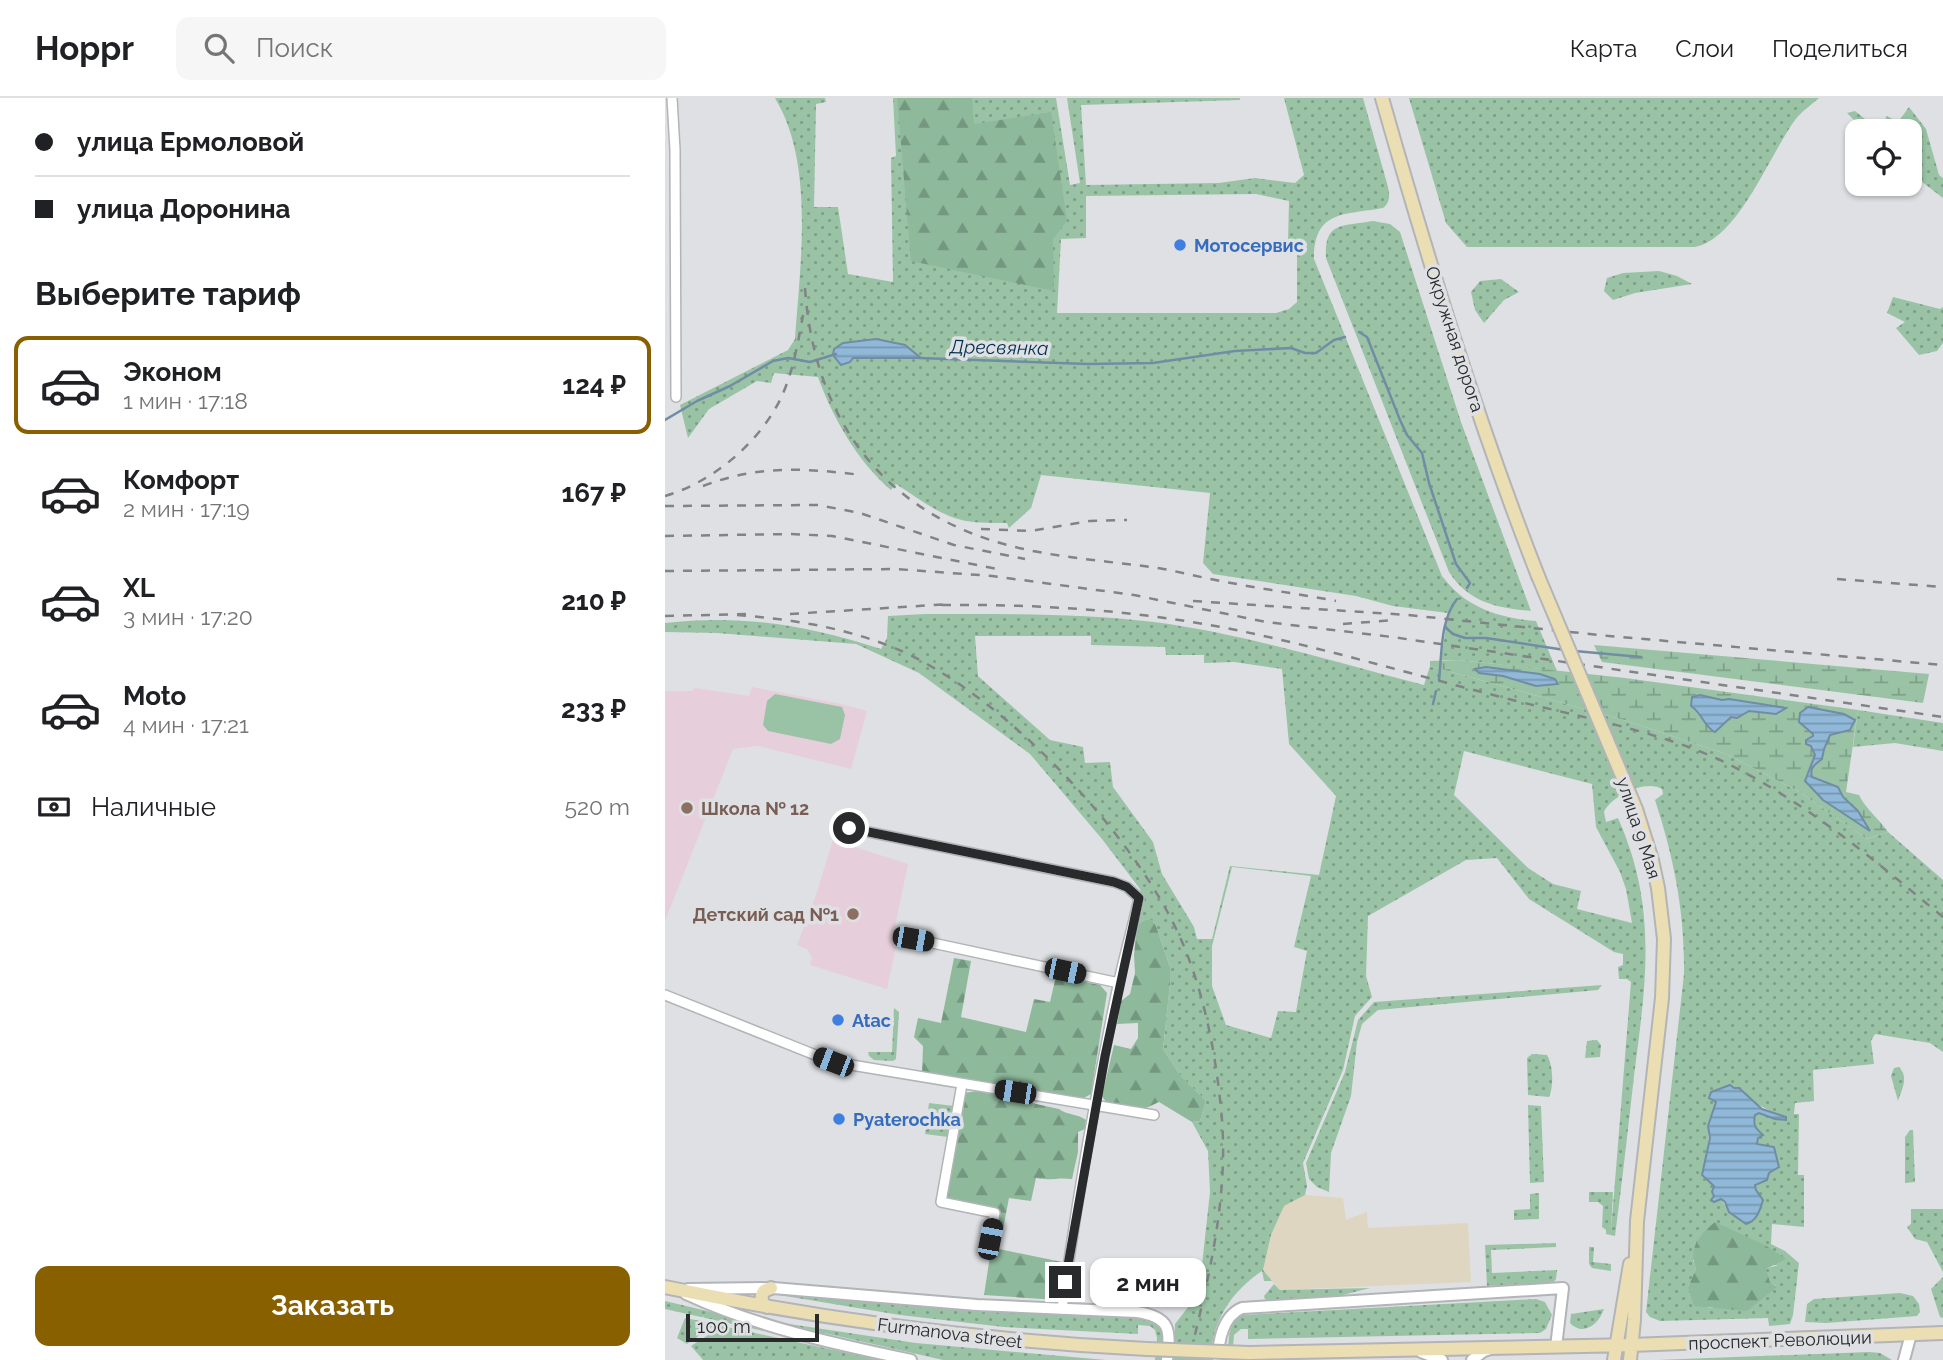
<!DOCTYPE html>
<html lang="ru">
<head>
<meta charset="utf-8">
<style>
  body { margin:0; font-family:Raleway,sans-serif; background:#f6f6f6; color:#202124; height:100vh; display:flex; flex-direction:column; font-size:26px; white-space:nowrap }
  * { box-sizing:border-box; margin:0 }
  p { font-size:23px; color:#757577 }
  .icon { flex:none; width:38px; height:38px; fill:none; stroke:currentColor; stroke-width:2; stroke-linecap:round; stroke-linejoin:round }
  .map { position:relative; flex:1; overflow:hidden }
  .drawer { display:flex; flex-direction:column; background:#fff; width:665px }
  .drawer>* { flex:none }
  .hud { display:grid; align-content:center; height:154px; padding:0 35px; background:#fff }
  .controls { position:absolute; left:1180px; top:21px; display:grid; gap:14px }
  .controls a { display:grid; place-items:center; width:77px; height:77px; border-radius:14px; background:#fff; box-shadow:0 2px 5px #0004; font-size:35px }
  .scale { position:absolute; left:21px; bottom:18px; width:133px; box-sizing:border-box; padding-left:7px; border:4px solid #292a2b; border-top:0; font-size:19px; line-height:24px; white-space:nowrap; color:#292a2b; -webkit-text-stroke:5px #dee0e3; paint-order:stroke }
  .end { position:absolute; width:32px; height:32px; margin:-16px; border:9px solid #292a2b; background:#fff; box-shadow:0 0 0 4px #fff }
  .from { border-radius:50% }
  .bubble { position:absolute; height:49px; border-radius:14px; background:#fff; box-shadow:0 2px 5px #0004; font-size:23px; font-weight:700; line-height:49px; text-align:center }
  .car { position:absolute; width:21px; height:42px; margin:-21px -10px; border-radius:9px; box-shadow:0 0 5px 2px #0007; background:linear-gradient(#222 24%,#8ab4d8 0 40%,#222 0 76%,#8ab4d8 0 86%,#222 0) }
  .hud b { display:flex; align-items:center; gap:24px; height:66px; font-size:26px }
  .hud b+b { border-top:2px solid #e0e0e0 }
  .hud i { width:18px; height:18px; background:#202124 }
  ul { padding:0; list-style:none }
  li { display:flex; align-items:center; gap:21px; height:98px; margin:0 14px 10px; padding:0 21px; border:4px solid transparent; border-radius:14px }
  li div { flex:1 }
  li b { display:block; font-size:26px }
  li em { font-style:normal; font-weight:700 }
  li.current { border-color:#886000 }
  li>.icon { width:63px; height:63px; stroke-width:1.5 }
  h2 { padding:0 35px; font-size:32px; line-height:84px }
  .pay { display:flex; align-items:center; gap:18px; height:77px; padding:0 35px; font-size:26px }
  .pay p { margin-inline-start:auto }
  .button { display:flex; gap:14px; margin-top:auto; padding:14px 35px }
  .button a { flex:1; height:80px; border-radius:14px; background:#886000; color:#fff; font-size:28px; font-weight:700; line-height:80px; text-align:center }
  header { display:flex; align-items:center; gap:42px; box-sizing:border-box; height:98px; padding:0 35px; background:#fff; border-bottom:2px solid #e0e0e0 }
  header strong { font-size:33px }
  nav { display:flex; gap:38px; margin-inline-start:auto; font-size:24px }
  .search { width:490px; height:63px; background:#f6f6f6; display:flex; align-items:center; gap:18px; box-sizing:border-box; padding:0 24px; border-radius:14px; color:#757577; font-size:26px }
  main { display:flex; flex:1; min-height:0 }
  .map>svg:first-child { display:block }
</style>
</head>
<body>
<header>
<strong>Hoppr</strong>
<div class="search"><svg class="icon" aria-label="search" viewBox="0 0 24 24"><circle cx="10" cy="10" r="6"/><path d="M15 15l6 6"/></svg>Поиск</div>
<nav><a>Карта</a><a>Слои</a><a>Поделиться</a></nav>
</header>
<main>
<section class="drawer">
<div class="hud">
<b><i class="from"></i>улица Ермоловой</b>
<b><i></i>улица Доронина</b>
</div>
<h2>Выберите тариф</h2>
<ul>
<li class="current"><svg class="icon" aria-label="car" viewBox="0 0 24 24"><path d="M5 17H2v-5l4-1 3-4h7l3 4 3 1v5h-3M9 17h6M6 11h13"/><circle cx="7" cy="17" r="2"/><circle cx="17" cy="17" r="2"/></svg><div><b>Эконом</b><p>1 мин · 17:18</p></div><em>124 ₽</em></li>
<li><svg class="icon" aria-label="car" viewBox="0 0 24 24"><path d="M5 17H2v-5l4-1 3-4h7l3 4 3 1v5h-3M9 17h6M6 11h13"/><circle cx="7" cy="17" r="2"/><circle cx="17" cy="17" r="2"/></svg><div><b>Комфорт</b><p>2 мин · 17:19</p></div><em>167 ₽</em></li>
<li><svg class="icon" aria-label="car" viewBox="0 0 24 24"><path d="M5 17H2v-5l4-1 3-4h7l3 4 3 1v5h-3M9 17h6M6 11h13"/><circle cx="7" cy="17" r="2"/><circle cx="17" cy="17" r="2"/></svg><div><b>XL</b><p>3 мин · 17:20</p></div><em>210 ₽</em></li>
<li><svg class="icon" aria-label="car" viewBox="0 0 24 24"><path d="M5 17H2v-5l4-1 3-4h7l3 4 3 1v5h-3M9 17h6M6 11h13"/><circle cx="7" cy="17" r="2"/><circle cx="17" cy="17" r="2"/></svg><div><b>Moto</b><p>4 мин · 17:21</p></div><em>233 ₽</em></li>
</ul>
<div class="pay"><svg class="icon" aria-label="cash" viewBox="0 0 24 24"><path d="M3 7h18v10H3z"/><circle cx="12" cy="12" r="2"/></svg>Наличные<p>520 m</p></div>
<div class="button"><a>Заказать</a></div>
</section>
<div class="map">
<svg width="1278" height="1262" viewBox="0 0 1278 1262">
  <defs>
    <pattern id="grass-dots" width="8" height="8" patternUnits="userSpaceOnUse" patternTransform="scale(1.75)"><rect width="8" height="8" fill="#9ac3a6"/><path d="M2 2h.1M6 6h.1" fill="none" stroke="#7e9f87" stroke-width="1.8" stroke-linecap="round"/></pattern>
    <pattern id="forest-firs" width="22" height="20" patternUnits="userSpaceOnUse" patternTransform="scale(1.75)"><rect width="22" height="20" fill="#8eb99b"/><path d="M5 1l3.5 6h-7zM16 11l3.5 6h-7z" fill="#74977f"/></pattern>
    <pattern id="wetland-marsh" width="20" height="14" patternUnits="userSpaceOnUse" patternTransform="scale(1.75)"><rect width="20" height="14" fill="#9ac3a6"/><path d="M1 5h8M5 5V1M11 12h8M15 12V8" fill="none" stroke="#7e9f87"/></pattern>
    <pattern id="water-rules" width="6" height="5" patternUnits="userSpaceOnUse" patternTransform="scale(1.75)"><rect width="6" height="5" fill="#90b8d8"/><path d="M0 2.5h6" fill="none" stroke="#7696af"/></pattern>
  </defs>
  <rect width="100%" height="100%" fill="#dee0e3"/>
  <path fill="#ded6c1" d="M640 1097 678 1100 681 1122 702 1114 703 1130 803 1125 806 1184 615 1192 598 1173 606 1137 619 1108Z"/>
  <path fill="#e6cfdb" d="M87 589 177 606 202 613 186 671 93 648 68 651 0 823V593H27L30 590 84 598Z
    M168 742 243 766 229 834 234 835 222 891 145 867 147 860 142 851 132 847 151 797Z"/>
  <path fill="url(#grass-dots)" fill-rule="evenodd" d="M110 0H160L161 4 151 6 149 109H173L183 176 228 184 226 60 231 58 228 0H391L405 87 415 85 402 0H575V2L416 7 421 87 554 85 590 80 630 85 639 77 619 0H698L723 89C725 97 725 105 718 110 679 117 649 112 649 161L777 478C800 509 833 520 871 523L892 573 794 562H776L783 515 728 508 691 498 548 476 538 465 545 395 376 377 366 410 344 430 342 425C328 425 314 425 301 423 275 418 253 400 231 386L226 392C192 363 168 320 153 279L109 275 106 285 92 283 44 311 23 340 15 307 123 252 130 241C135 167 150 66 110 0ZM591 96 624 103 623 143 632 146V204L624 211 611 215H392L396 141 421 140V98Z
    M744 0H1154C1146 7 1136 14 1130 22 1105 56 1073 141 1030 149H802L781 125Z
    M1244 9 1261 31 1274 77 1278 80V100L1244 74V33H1200L1182 15 1190 13 1210 29 1217 31 1218 24 1222 18 1233 24Z
    M707 123 725 126 735 134 796 324 866 513C833 510 804 505 784 474L661 160C659 123 677 129 707 123Z
    M994 173 1012 178 1027 186 970 195 948 202 939 193 942 180 958 175Z
    M836 181 854 194 839 202 819 225 810 212 806 194 815 183Z
    M1228 199 1275 211 1278 209V245L1272 253 1254 257 1231 230 1240 224 1222 215Z
    M260 516C336 516 413 515 489 524 580 536 670 564 759 587L765 568 959 622 1061 656 1133 693 1202 741 1223 734 1278 782V954L1265 945 1210 936 1206 943 1209 966 1148 972 1149 1003 1130 1005 1129 1016H1134L1133 1077H1139V1129L1107 1126 1106 1146 1120 1153 1134 1165 1128 1217 1125 1226 1104 1228 1103 1220 995 1223 985 1219 981 1214 1019 876C1020 815 1009 760 990 702L998 696 997 691C981 681 946 698 939 714L941 724 953 720C993 810 981 884 969 978 963 1031 957 1085 950 1138L941 1136V1132L937 1129 938 1108 933 1104H924V1094H948L946 1133 966 884 962 881H954L953 869 958 867V856L949 854 864 801 832 760 801 762 703 818 701 878 707 899 690 918 678 972 638 1065 642 1088 640 1097 619 1108 606 1137 598 1172 607 1183H599L597 1173C566 1194 546 1224 546 1262H509L510 1226 527 1204 537 1167 545 1094 543 1053 527 1024 535 1023 541 1003 515 977 498 951 505 886V869L491 828 487 822H480L472 827 477 800 475 791 437 741 365 656 254 575 191 546 52 535 0 534V525C77 516 142 527 216 551L222 540 223 518ZM310 538H426V547L500 549 501 557H539V565L569 564 617 571 624 646 671 698 654 777 565 768 547 841H532L529 829 497 776 488 744 448 689 445 664 420 665 418 649 385 642 313 578ZM799 653 927 686 931 729 955 774 961 791 967 825 912 811 916 793 888 786 863 770 789 697ZM567 769 646 778 629 849 642 853 631 914 613 913 606 940 561 927 547 888V848ZM1055 990H1074L1088 1004 1113 1017 1094 1015 1090 1017 1088 1025 1092 1047 1104 1048 1101 1082 1090 1087V1092L1098 1102C1095 1113 1092 1123 1081 1126 1045 1101 1042 1072 1044 1030 1044 1021 1050 1012 1051 1003L1044 1000 1046 995ZM1028 1162 1113 1167 1100 1171 1105 1184 1111 1188 1063 1210H1044L1023 1189 1031 1171Z
    M1193 612 1278 625V653L1230 645 1188 649Z
    M937 887 933 892 713 912 697 926 692 944 686 998 666 1055 664 1094 652 1089 644 1081 641 1065 680 974 693 922 709 904Z
    M229 910 234 914 231 961 228 963 209 962 204 958 203 954H227Z
    M932 942 936 947 935 959 920 960 922 943Z
    M867 956 882 957C888 967 889 988 884 999L863 997 862 960Z
    M1234 969C1244 979 1237 991 1233 1003L1226 978 1229 970Z
    M264 1005 289 1008 283 1039 260 1036Z
    M863 1007 876 1008 879 1084 865 1085Z
    M1245 1032H1248L1250 1084 1240 1085V1039Z
    M874 1095V1121L849 1122V1112L865 1111V1096Z
    M1246 1111H1278V1174L1262 1144 1250 1141 1242 1129 1246 1126Z
    M891 1145V1149L826 1152 827 1175 892 1172 891 1181 888 1185 822 1188 820 1147Z
    M924 1149H929L928 1164 946 1166V1173L927 1170 924 1166Z
    M1278 1179V1220L1275 1219 1266 1191Z
    M609 1186 615 1192 705 1190 666 1200 601 1203 599 1198Z
    M1235 1195 1248 1198 1254 1206 1255 1214 1252 1218 1161 1225 1140 1224 1142 1206 1149 1201Z
    M123 1196 311 1212 485 1221C503 1234 499 1242 497 1262H490L492 1240 490 1232 485 1228 473 1227V1236L339 1229 235 1217 114 1197Z
    M871 1201 880 1204 887 1217 881 1231 875 1235 583 1241V1231H576L569 1237 567 1262H563C564 1246 561 1225 578 1217Z
    M0 1203 59 1217 99 1233 0 1211Z
    M939 1211C934 1226 918 1239 905 1225L906 1216Z
    M20 1220 51 1226 22 1246 12 1240Z
    M111 1224 251 1245 441 1262H278Z
    M57 1228 215 1262H38L26 1248Z
    M1204 1254 1215 1255 1227 1262H992Z"/>
  <path fill="url(#forest-firs)" d="M232 0H307L309 26 386 14 402 123 388 141 389 193 246 163Z
    M480 822H487L491 828 505 869V886L498 951 515 977 541 1003 535 1023 527 1024 494 1004 479 1011 441 1004 437 998 449 947 466 951 473 940V925L452 926 456 903 465 896 470 875 469 857 472 827Z
    M289 860 306 863 296 919 361 934 369 901 385 904 391 878 435 887 442 895 426 996 417 1001 257 976 258 948 249 939 253 920 276 925Z
    M312 993 394 1011C402 1017 413 1016 421 1022L420 1031 413 1034V1054L407 1081C394 1079 384 1083 371 1080L366 1103 344 1100 334 1151 397 1164 392 1202 319 1197 332 1113 280 1101 299 995Z
    M1050 1124 1100 1147 1121 1161 1101 1171 1105 1184 1112 1189 1082 1213 1029 1208 1023 1189 1031 1171C1023 1150 1034 1137 1050 1124Z"/>
  <path fill="url(#wetland-marsh)" d="M929 547 1264 576 1258 605 937 564Z
    M794 562 960 580 1193 612 1181 694 1194 697C1200 710 1214 721 1223 734L1202 741 1133 693 1061 656 959 622 765 568V563Z"/>
  <path fill="#9ac3a6" d="M110 596 177 609 180 617 175 641 166 646 103 633 98 627 102 603Z"/>
  <path fill="url(#water-rules)" stroke="#718da4" stroke-width="2" d="M211 241 240 247 256 260H188L185 264 176 267 168 257 169 251 178 245Z
    M821 569 875 576 890 581 893 586 871 588 838 578 814 575 810 571Z
    M1035 597 1057 602 1064 601 1121 610 1111 616 1084 613 1072 620 1066 619 1050 634C1039 629 1038 616 1026 608L1027 599Z
    M1143 609 1179 616 1190 622 1185 632 1165 637 1159 651 1157 661C1151 666 1144 669 1147 679L1173 689 1178 699 1193 713 1205 733 1158 702 1140 683 1150 657 1146 648 1141 646V642L1148 638V636L1134 624 1135 615Z
    M1065 987 1069 990H1074L1097 1011 1121 1019V1022L1110 1021 1094 1015 1090 1017C1088 1027 1090 1030 1098 1037L1093 1040 1092 1046 1109 1049 1114 1069 1104 1075 1102 1082 1090 1087 1091 1092 1098 1102C1095 1112 1092 1123 1081 1126L1064 1114 1060 1104 1056 1101 1049 1104 1046 1102 1049 1098 1047 1094 1049 1088 1037 1077 1045 1040 1043 1028 1051 1004 1044 1000 1046 994Z"/>
  <g fill="none" stroke-linecap="round" stroke-linejoin="round">
    <path stroke="#718da4" stroke-width="2.5" d="M694 234 702 239 735 322 742 337 757 355 764 385 791 466 805 485 802 490
      M254 260 423 266 488 265 570 253 626 250 640 255H651L669 242 680 239
      M0 322 32 303 65 288 108 263 123 260 145 264 171 256
      M780 529 788 536 800 540H821L900 552
      M910 553 976 559
      M774 582C777 556 775 522 792 501
      M768 606 771 593"/>
    <defs>
      <path id="minor" d="M7 0 10 52 11 299
        M184 730 449 784 462 789 474 800C468 828 460 855 454 883 431 992 412 1101 397 1211
        M249 841 454 885
        M0 897 168 964 489 1017
        M297 986 276 1104 330 1115 325 1141"/>
      <path id="tertiary" d="M23 1191 108 1190 312 1207 472 1214C505 1219 506 1231 502 1262
        M21 1196C92 1229 170 1246 246 1262
        M756 1254 777 1262
        M553 1262C553 1243 558 1218 577 1210L898 1190 891 1249
        M807 1262 819 1253 826 1251
        M1239 1262 1246 1236"/>
      <path id="secondary" d="M717 0C763 162 812 322 873 478
        M0 1189C160 1222 320 1243 482 1251
        M102 1209C96 1204 95 1199 99 1193L106 1190
        M584 1255 966 1247 1278 1235
        M949 1262 965 1166
        M965 1262 969 1222 972 1123 997 900 999 841 993 790 987 762 971 711"/>
    </defs>
    <use href="#minor" stroke="#b2b4b7" stroke-width="12"/>
    <use href="#tertiary" stroke="#b2b4b7" stroke-width="14"/>
    <use href="#secondary" stroke="#b2b4b7" stroke-width="16"/>
    <use href="#minor" stroke="#fff" stroke-width="9"/>
    <use href="#tertiary" stroke="#fff" stroke-width="10"/>
    <use href="#secondary" stroke="#ebdeb3" stroke-width="12"/>
    <path stroke="#818385" stroke-width="2.5" stroke-dasharray="9 9" stroke-linecap="butt" d="M140 190C149 320 217 415 346 448 393 460 444 463 493 470 516 474 538 480 561 484 597 491 634 496 671 503
      M38 388C93 367 139 370 196 377
      M0 398C48 384 94 345 116 300 128 274 133 245 138 217
      M0 408 153 407 195 415 289 447 360 461
      M316 431 366 433 425 423 462 422
      M0 438 126 436 167 438 337 472
      M0 473 231 471 327 478 469 497 601 524 727 539 1278 619
      M1172 481 1278 489
      M528 503 743 517 944 538 1278 567
      M277 507C372 506 467 512 561 530 652 548 742 575 832 598 904 617 993 632 1059 664 1141 704 1208 761 1278 819
      M125 516 285 506
      M72 517C125 521 177 529 227 549 336 593 473 739 518 846 541 901 552 963 557 1022 563 1104 543 1182 524 1262
      M0 518 83 516
      M678 526 730 522"/>
    <defs>
      <path id="secondary-bridge" d="M873 478 971 711
        M482 1251 584 1255"/>
    </defs>
    <use href="#secondary-bridge" stroke="#b2b4b7" stroke-width="16" stroke-linecap="butt"/>
    <use href="#secondary-bridge" stroke="#ebdeb3" stroke-width="12"/>
  </g>
  <g fill="none" stroke-linecap="round" stroke-linejoin="round">
    <path stroke="#292a2b" stroke-width="9" d="M184 730 449 784 462 789 474 800 440 958 400 1184"/>
  </g>
  <g fill="#3f7fe0" stroke="#dee0e3" stroke-width="2.5">
    <circle cx="515" cy="147" r="7"/>
    <circle cx="173" cy="922" r="7"/>
    <circle cx="174" cy="1021" r="7"/>
  </g>
  <g fill="#8d6e63" stroke="#dee0e3" stroke-width="2.5">
    <circle cx="22" cy="710" r="7"/>
    <circle cx="188" cy="816" r="7"/>
  </g>
  <g text-anchor="middle" dominant-baseline="central" stroke-width="7" stroke-linejoin="round" paint-order="stroke">
    <g font-size="18" font-weight="bold" fill="#366cbe" stroke="#dee0e3" text-anchor="start">
      <text x="529" y="147">Мотосервис</text>
      <text x="187" y="922">Atac</text>
      <text x="188" y="1021">Pyaterochka</text>
    </g>
    <g font-size="18" fill="#292a2b" stroke="#dee0e3">
      <text transform="translate(790 241) rotate(72)">Окружная дорога</text>
      <text transform="translate(974 730) rotate(72)">улица 9 Мая</text>
      <text transform="translate(285 1235) rotate(7)">Furmanova street</text>
      <text transform="translate(1115 1242) rotate(-2)">проспект Революции</text>
    </g>
    <g font-size="18" font-weight="bold" fill="#785e54" stroke="#dee0e3" text-anchor="start">
      <text x="36" y="710">Школа № 12</text>
      <text x="174" y="816" text-anchor="end">Детский сад №1</text>
    </g>
    <g font-size="19" font-style="italic" fill="#00304f" stroke="#dee0e3">
      <text transform="translate(334 249) rotate(1)">Дресвянка</text>
    </g>
  </g>
</svg>
<div class="controls">
<a><svg class="icon" aria-label="locate" viewBox="0 0 24 24"><circle cx="12" cy="12" r="6"/><path d="M12 2v4M12 18v4M2 12h4M18 12h4"/></svg></a>
</div>
<div class="scale">100 m</div>
<i class="end from" style="left:184px;top:730px"></i>
<i class="end" style="left:400px;top:1184px"></i>
<div class="bubble" style="left:425px;top:1160px;width:116px">2 мин</div>
<i class="car" style="left:248px;top:841px;rotate:100deg"></i>
<i class="car" style="left:400px;top:873px;rotate:102deg"></i>
<i class="car" style="left:168px;top:964px;rotate:291deg"></i>
<i class="car" style="left:350px;top:994px;rotate:279deg"></i>
<i class="car" style="left:325px;top:1141px;rotate:11deg"></i>
</div>
</main>
</body>
</html>
